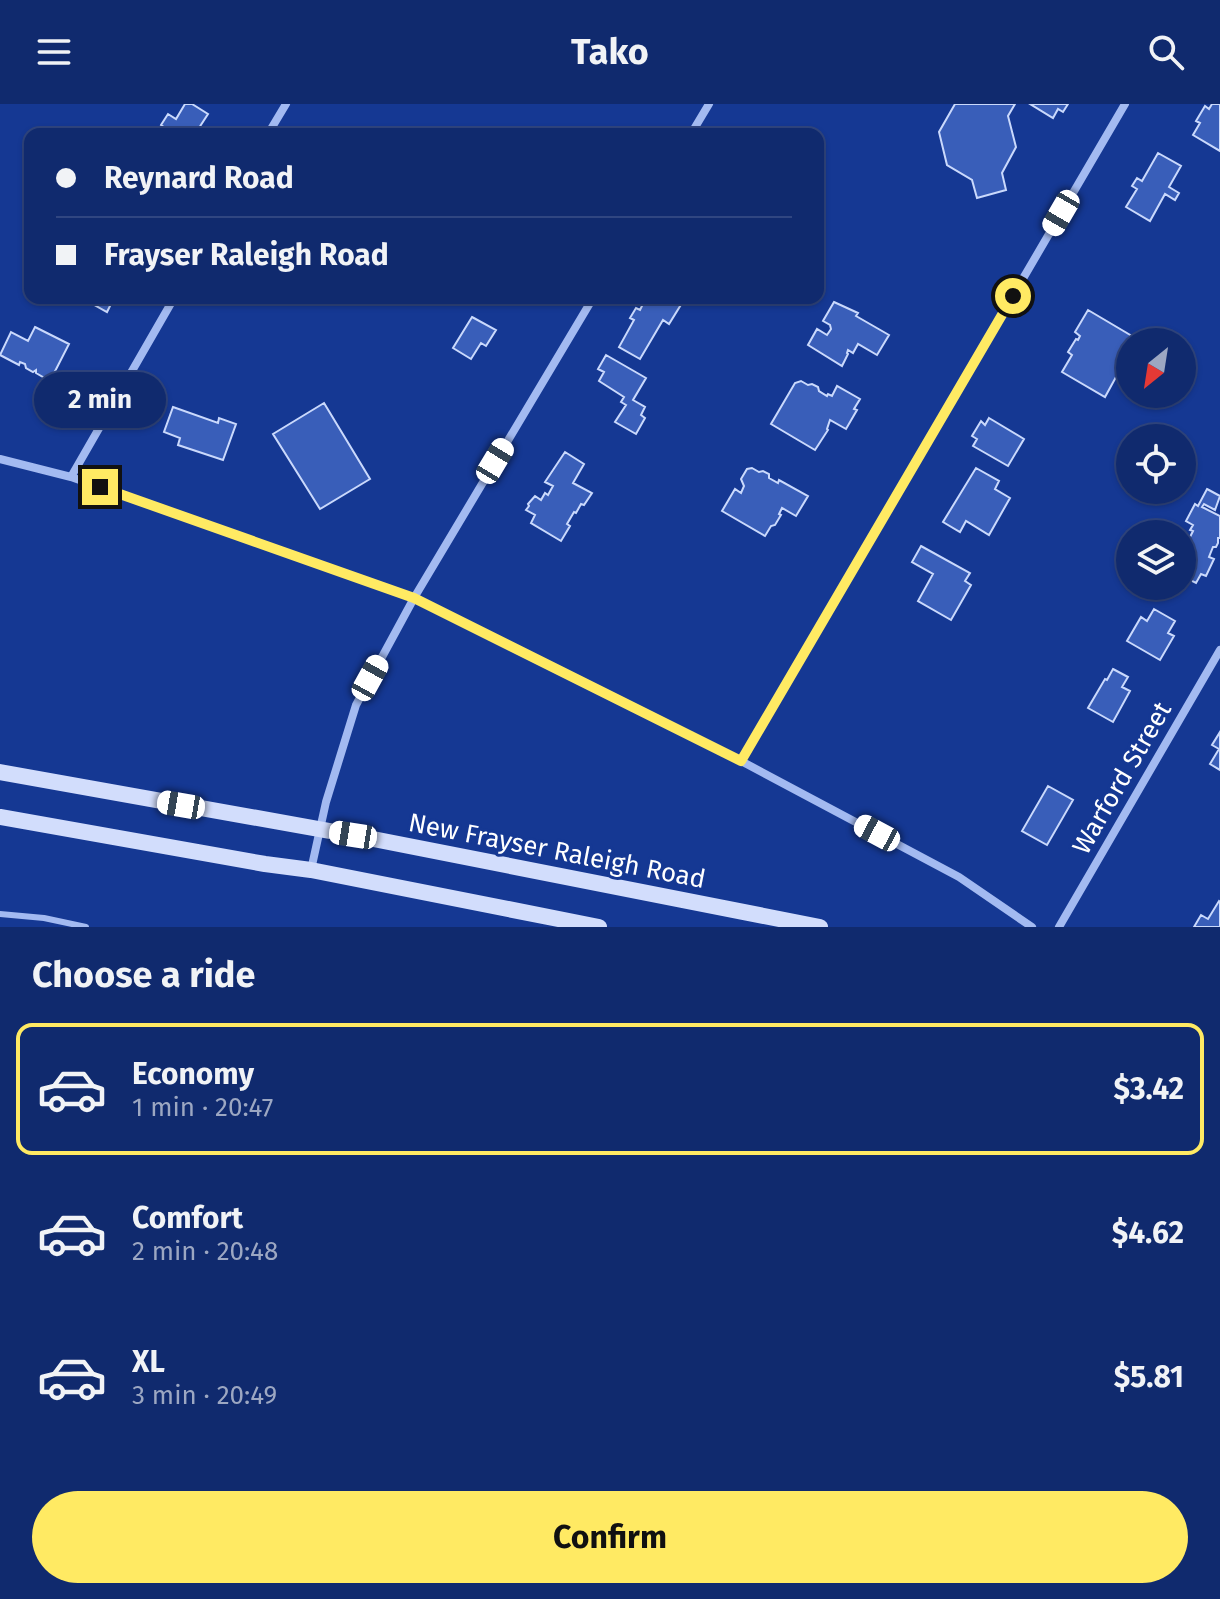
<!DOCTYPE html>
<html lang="en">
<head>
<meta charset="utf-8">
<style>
  body { margin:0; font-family:"Fira Sans",sans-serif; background:#1e3676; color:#f1f3f6; height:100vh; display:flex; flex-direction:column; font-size:30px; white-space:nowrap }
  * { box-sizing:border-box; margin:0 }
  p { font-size:26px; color:#9ca7c2 }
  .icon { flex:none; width:44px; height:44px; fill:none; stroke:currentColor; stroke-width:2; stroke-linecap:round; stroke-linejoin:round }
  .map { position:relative; height:823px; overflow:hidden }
  .details { display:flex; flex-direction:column; background:#102a6e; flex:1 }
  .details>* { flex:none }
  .top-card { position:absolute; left:24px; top:24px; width:800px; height:176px; border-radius:16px; box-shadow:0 2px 6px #0004,0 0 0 2px #304681; display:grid; align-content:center; height:176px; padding:0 32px; background:#102a6e }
  .needle { width:52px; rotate:210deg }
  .controls { position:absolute; left:1116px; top:224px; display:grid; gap:16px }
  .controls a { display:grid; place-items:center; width:80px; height:80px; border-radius:50%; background:#102a6e; box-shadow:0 2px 6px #0004,0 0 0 2px #304681; font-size:40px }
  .end { position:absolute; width:36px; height:36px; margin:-18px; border:10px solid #ffea63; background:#111; box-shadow:0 0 0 4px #111 }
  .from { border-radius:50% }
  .bubble { position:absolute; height:56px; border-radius:28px; background:#102a6e; box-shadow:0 2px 6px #0004,0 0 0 2px #304681; font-size:26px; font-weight:700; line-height:56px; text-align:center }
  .car { position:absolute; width:24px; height:48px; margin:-24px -12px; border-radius:10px; box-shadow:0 0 6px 2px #0007; background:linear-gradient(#fff 24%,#345 0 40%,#fff 0 76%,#345 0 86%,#fff 0) }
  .top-card b { display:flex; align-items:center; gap:28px; height:76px; font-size:30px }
  .top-card b+b { border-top:2px solid #304681 }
  .top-card i { width:20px; height:20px; background:#f1f3f6 }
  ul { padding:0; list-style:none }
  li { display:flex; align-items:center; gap:24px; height:132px; margin:0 16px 12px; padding:0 16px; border:4px solid transparent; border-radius:16px }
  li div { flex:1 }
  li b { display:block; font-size:30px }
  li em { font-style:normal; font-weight:700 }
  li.current { border-color:#ffea63 }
  li>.icon { width:72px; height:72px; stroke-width:1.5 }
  h2 { padding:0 32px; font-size:36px; line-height:96px }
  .cta { display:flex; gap:16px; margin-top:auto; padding:16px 32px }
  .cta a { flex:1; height:92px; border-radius:48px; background:#ffea63; color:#111; font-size:32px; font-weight:700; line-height:92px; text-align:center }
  header { display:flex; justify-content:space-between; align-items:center; height:104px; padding:0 32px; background:#102a6e; font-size:36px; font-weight:700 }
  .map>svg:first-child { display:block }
</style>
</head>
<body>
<header><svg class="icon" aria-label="menu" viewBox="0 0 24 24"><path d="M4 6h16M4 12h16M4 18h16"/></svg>Tako<svg class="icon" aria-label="search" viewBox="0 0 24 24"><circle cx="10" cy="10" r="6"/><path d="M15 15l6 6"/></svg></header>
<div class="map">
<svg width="1220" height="823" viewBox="0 0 1220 823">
  <rect width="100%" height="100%" fill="#153893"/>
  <path fill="#395eb9" stroke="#cad9fc" stroke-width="2" d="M185 0H192L208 10 195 30H165L168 26 161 21 168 10 176 15Z
    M955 0H1015L1008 12 1016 43 1002 69 1006 86 977 94 972 76 947 61 939 28Z
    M1030 0H1068L1063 8 1058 5 1053 14Z
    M1212 0H1220V47L1193 31 1200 19 1196 17 1205 2 1209 5Z
    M1158 49 1181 62 1169 83 1179 89 1175 96 1165 90 1150 117 1126 103 1137 85 1132 82 1137 74 1142 77Z
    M82 194H114L107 208Z
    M646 194H673L682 199 669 220 663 216 640 255 619 243 634 216 630 214 636 204 640 206Z
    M834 198 858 209 856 212 889 231 877 251 858 240 853 249 848 246 847 249 848 250 842 262 808 241 817 225 827 231 831 225 830 221 823 217Z
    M1088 206 1142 238H1130V266L1122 262 1105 293 1062 268 1072 251 1068 248 1076 235 1078 236 1080 232 1075 228Z
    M472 213 496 226 486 242 481 239 471 255 453 244Z
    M35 223 69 240 50 277 36 269V266L33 268 26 264 25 260 20 258 19 261 0 251 11 228 28 237Z
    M606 251 646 274 633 296 645 303 641 311 645 314 636 330 615 318 626 301 621 298 624 293 599 277 604 268 598 265Z
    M801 277 808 281 812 280 818 283 819 287 827 292 828 290 832 292 837 282 860 295 854 305 857 306 846 325 830 316 827 325 828 326 815 346 771 320 795 279Z
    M324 299 370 375 320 405 273 330Z
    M173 303 218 319 219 314 236 320 223 356 178 341 180 334 164 328Z
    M989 314 1024 335 1008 362 973 342 977 335 972 332 981 317 985 321Z
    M565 348 584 360 573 379 592 389 584 401 581 400 576 409 574 408 567 420 570 422 561 437 531 419 535 411 526 406 529 402 528 400 535 392 541 396 545 389 548 391 553 382 545 378Z
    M752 364 759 368 763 367 769 370V374L778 379 779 376 808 392 796 412 782 404 779 410 781 411 775 421 771 422 765 432 722 407 735 385 741 389 744 382 741 375 747 365Z
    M976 364 999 377 995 385 1010 394 989 431 966 417 960 428 943 418Z
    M1207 385 1220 392 1215 406 1204 400 1202 403 1220 412V434H1218V439L1216 443H1213L1209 453 1214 455 1206 472 1201 470 1196 479 1182 472V449L1193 427 1190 426 1193 421 1186 417 1195 400 1198 402Z
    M921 442 970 469 965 477 971 481 951 516 918 497 933 470 912 458Z
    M1154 505 1175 517 1168 529 1174 532 1160 556 1127 537 1141 513 1147 517Z
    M1113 565 1128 573 1122 583 1130 587 1113 618 1088 604 1105 575 1107 576Z
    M1220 628V666L1210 660 1219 645 1212 641Z
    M1048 682 1073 696 1047 741 1022 727Z
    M1219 797 1220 798V823H1194L1201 811 1208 815Z"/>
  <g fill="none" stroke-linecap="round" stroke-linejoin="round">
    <path stroke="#a3baf1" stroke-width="6" d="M0 810 44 814 86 823"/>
    <path stroke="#a3baf1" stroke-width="8" d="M268 30 286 0
      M691 30 709 0
      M0 355 71 373 414 494 741 657 959 773 1032 823
      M71 373 174 194
      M741 657 1125 0
      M311 766 326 698 356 601 414 494 593 194
      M1059 823 1220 546"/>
    <path stroke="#d2ddfc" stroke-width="16" d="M0 668 363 733 820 823
      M0 713 265 760 311 766 599 823"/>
  </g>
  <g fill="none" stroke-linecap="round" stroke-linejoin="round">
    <path stroke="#ffea63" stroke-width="10" d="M100 383 414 494 741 657 1013 192"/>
  </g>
  <g text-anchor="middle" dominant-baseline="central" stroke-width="6" stroke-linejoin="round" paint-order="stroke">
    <g font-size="26" fill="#fff" stroke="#153893">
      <text transform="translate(1122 674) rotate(-60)">Warford Street</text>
      <text transform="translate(557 747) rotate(11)">New Frayser Raleigh Road</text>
    </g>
  </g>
</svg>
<div class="controls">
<a><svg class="needle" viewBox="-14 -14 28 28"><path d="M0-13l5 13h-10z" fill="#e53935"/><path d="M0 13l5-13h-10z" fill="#9ca7c2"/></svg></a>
<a><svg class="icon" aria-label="locate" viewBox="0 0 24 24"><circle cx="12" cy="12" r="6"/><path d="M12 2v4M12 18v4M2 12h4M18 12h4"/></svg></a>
<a><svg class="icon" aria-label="layers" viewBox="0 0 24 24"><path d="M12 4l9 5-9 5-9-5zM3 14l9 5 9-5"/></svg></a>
</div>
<i class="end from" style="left:1013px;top:192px"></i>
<i class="end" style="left:100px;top:383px"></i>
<div class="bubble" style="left:34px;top:268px;width:132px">2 min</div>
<i class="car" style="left:1061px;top:109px;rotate:210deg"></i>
<i class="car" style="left:495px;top:357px;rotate:31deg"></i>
<i class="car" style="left:370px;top:574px;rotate:29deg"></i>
<i class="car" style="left:181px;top:701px;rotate:280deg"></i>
<i class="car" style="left:877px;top:729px;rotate:298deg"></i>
<i class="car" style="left:353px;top:731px;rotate:279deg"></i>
<div class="top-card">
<b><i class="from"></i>Reynard Road</b>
<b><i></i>Frayser Raleigh Road</b>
</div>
</div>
<section class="details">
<h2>Choose a ride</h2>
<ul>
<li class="current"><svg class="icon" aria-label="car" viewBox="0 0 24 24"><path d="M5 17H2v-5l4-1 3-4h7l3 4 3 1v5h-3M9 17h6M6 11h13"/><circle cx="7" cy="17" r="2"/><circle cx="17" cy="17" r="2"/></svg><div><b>Economy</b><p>1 min · 20:47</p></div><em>$3.42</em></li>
<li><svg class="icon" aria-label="car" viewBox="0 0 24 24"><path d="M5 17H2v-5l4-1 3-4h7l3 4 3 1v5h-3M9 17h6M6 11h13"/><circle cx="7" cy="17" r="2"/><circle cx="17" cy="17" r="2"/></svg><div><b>Comfort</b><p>2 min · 20:48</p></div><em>$4.62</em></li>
<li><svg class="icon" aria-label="car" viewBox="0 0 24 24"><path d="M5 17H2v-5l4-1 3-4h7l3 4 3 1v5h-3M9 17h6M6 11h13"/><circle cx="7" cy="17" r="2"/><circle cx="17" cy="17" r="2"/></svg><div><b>XL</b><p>3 min · 20:49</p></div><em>$5.81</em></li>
</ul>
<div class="cta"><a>Confirm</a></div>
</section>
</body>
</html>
